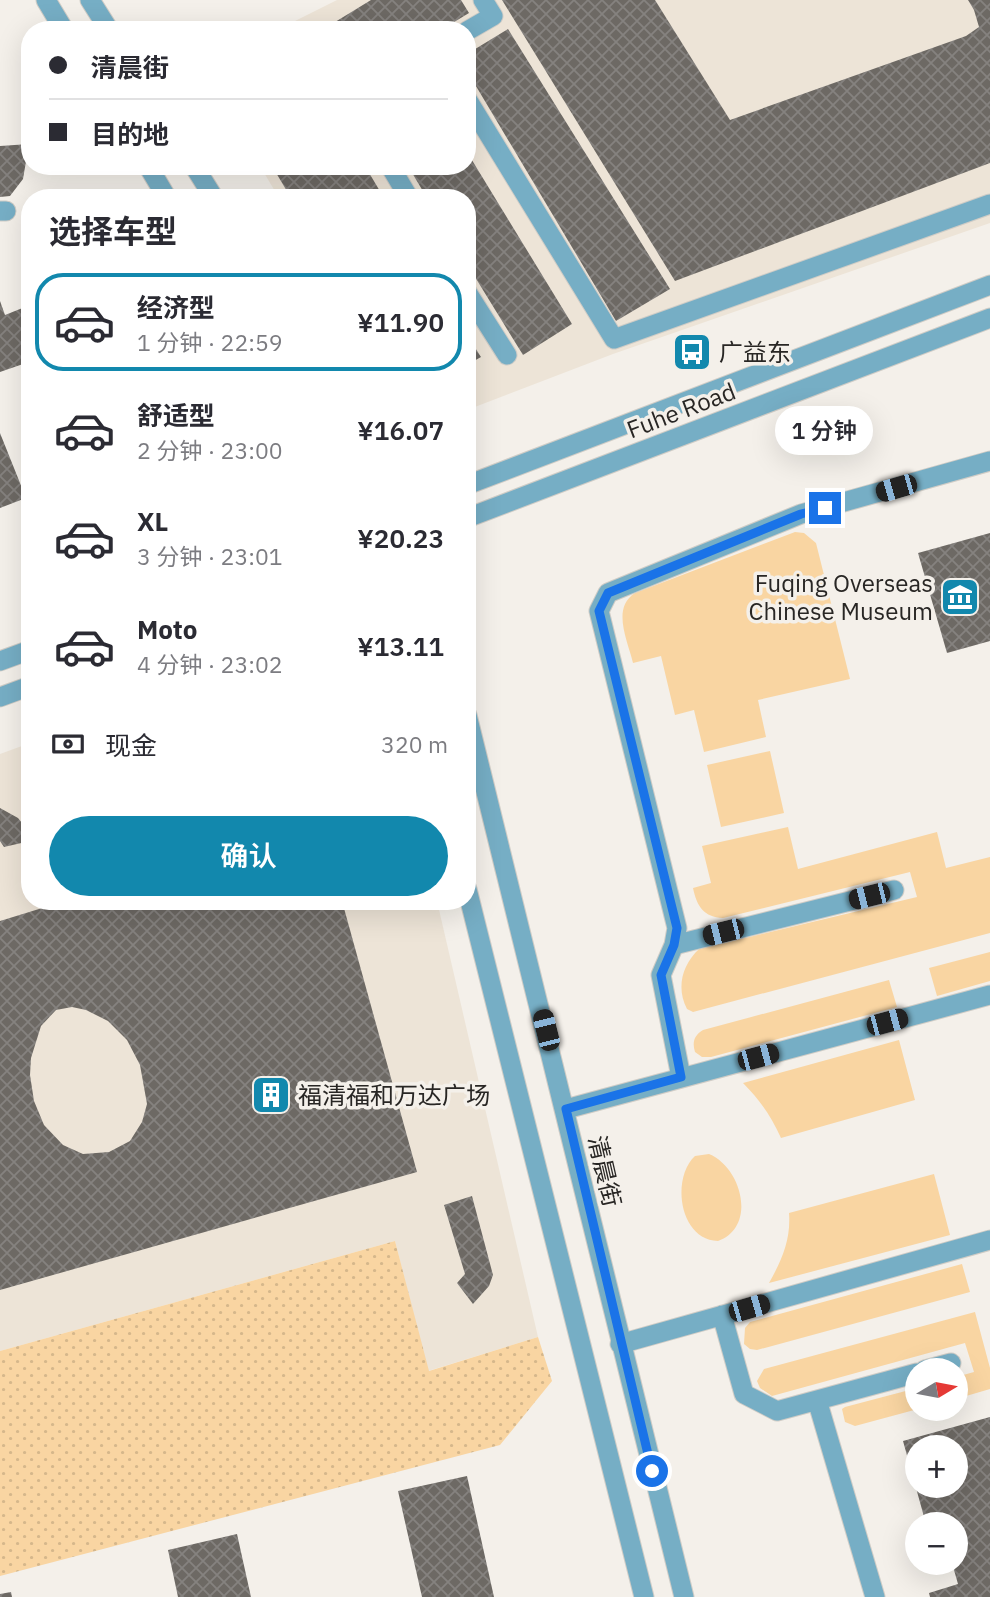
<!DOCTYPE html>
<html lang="zh">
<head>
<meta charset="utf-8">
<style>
  body { margin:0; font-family:"IBM Plex Sans","Noto Sans SC",sans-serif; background:#f2f2f3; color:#2b2b33; height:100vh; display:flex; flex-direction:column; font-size:26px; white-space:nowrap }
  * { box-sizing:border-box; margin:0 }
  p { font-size:23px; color:#7c7c81 }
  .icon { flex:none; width:38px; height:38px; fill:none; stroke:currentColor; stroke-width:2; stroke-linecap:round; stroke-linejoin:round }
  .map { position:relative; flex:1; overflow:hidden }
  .side { position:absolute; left:21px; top:189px; width:455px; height:721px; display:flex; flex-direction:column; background:#fff; border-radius:28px; box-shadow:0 7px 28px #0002 }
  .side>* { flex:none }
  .top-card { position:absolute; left:21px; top:21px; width:455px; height:154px; border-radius:28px; box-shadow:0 7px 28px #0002; display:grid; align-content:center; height:154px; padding:0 28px; background:#fff }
  .needle { width:46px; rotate:80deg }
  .fabs { position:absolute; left:905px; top:1358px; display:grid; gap:14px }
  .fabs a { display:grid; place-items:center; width:63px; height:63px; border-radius:50%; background:#fff; box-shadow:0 7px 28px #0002; font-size:35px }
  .end { position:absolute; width:32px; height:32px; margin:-16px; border:9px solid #1a73e8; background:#fff; box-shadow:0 0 0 4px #fff }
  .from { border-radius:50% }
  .bubble { position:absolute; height:49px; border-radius:24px; background:#fff; box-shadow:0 7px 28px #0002; font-size:23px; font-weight:600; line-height:49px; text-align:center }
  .car { position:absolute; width:21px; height:42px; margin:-21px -10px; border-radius:9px; box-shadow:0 0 5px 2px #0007; background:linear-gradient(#222 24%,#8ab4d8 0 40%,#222 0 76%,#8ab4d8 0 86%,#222 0) }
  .top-card b { display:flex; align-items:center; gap:24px; height:66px; font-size:26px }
  .top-card b+b { border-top:2px solid #e1e1e2 }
  .top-card i { width:18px; height:18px; background:#2b2b33 }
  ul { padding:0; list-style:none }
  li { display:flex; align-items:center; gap:21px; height:98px; margin:0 14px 10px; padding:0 14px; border:4px solid transparent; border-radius:28px }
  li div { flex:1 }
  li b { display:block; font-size:26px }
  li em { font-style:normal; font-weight:600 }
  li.selected { border-color:#1288ad }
  li>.icon { width:63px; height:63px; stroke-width:1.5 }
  h2 { padding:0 28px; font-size:32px; line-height:84px }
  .pay { display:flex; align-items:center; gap:18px; height:77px; padding:0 28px; font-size:26px }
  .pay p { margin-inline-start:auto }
  .action { display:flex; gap:14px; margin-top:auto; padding:14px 28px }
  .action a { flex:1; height:80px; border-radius:42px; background:#1288ad; color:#fff; font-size:28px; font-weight:600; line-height:80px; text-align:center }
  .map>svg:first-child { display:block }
</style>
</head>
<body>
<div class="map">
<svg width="990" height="1597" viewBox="0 0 990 1597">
  <defs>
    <pattern id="park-dots" width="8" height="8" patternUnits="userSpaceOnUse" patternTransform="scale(1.75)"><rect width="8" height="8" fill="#f9d5a2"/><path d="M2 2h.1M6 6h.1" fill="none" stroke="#d5b78b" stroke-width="1.8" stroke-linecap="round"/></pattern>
    <pattern id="building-cross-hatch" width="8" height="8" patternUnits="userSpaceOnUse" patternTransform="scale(1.75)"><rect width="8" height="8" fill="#6d6964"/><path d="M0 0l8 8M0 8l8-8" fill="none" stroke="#85827f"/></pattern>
  </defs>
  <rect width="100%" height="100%" fill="#f4f0ea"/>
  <path fill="#ede4d7" d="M337 0H990V223L613 354 467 410V198H279L260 166H467V30H277Z
    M30 743V901H437L538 1337 428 1371 395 1241 0 1351V754Z"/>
  <path fill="#f9d5a2" d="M795 532 804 533 816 543 850 679 758 700 766 737 704 752 694 710 675 715 661 656 633 663C628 641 611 608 635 593Z
    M770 751 784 813 721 827 707 765Z
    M788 827 798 869 937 832 946 868 990 857V933L693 1012 687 1009C676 988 682 965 699 949L917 897 910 872 723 918C704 917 697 907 693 888L711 883 702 846Z
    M990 952V981L937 996 929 968Z
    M889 980 897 1007 711 1057H702L695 1052C692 1043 694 1035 703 1030Z
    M899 1040 915 1100 781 1138C771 1116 760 1100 743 1083Z
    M709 1154C741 1167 758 1226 718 1241 679 1240 671 1178 695 1156Z
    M934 1174 950 1235 769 1283C782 1260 791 1239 789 1213Z
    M962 1264 970 1292 757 1350 750 1349 744 1344 745 1328 750 1322Z
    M975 1312 990 1368V1389L956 1399V1377L974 1372 965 1343 772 1396 760 1388 757 1381 764 1369Z
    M917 1388 918 1409 855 1426 845 1422 842 1409 845 1407Z"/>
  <path fill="url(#park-dots)" d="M395 1241 429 1371 538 1337 552 1381 500 1445 0 1576V1351Z"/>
  <path fill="url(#building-cross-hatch)" fill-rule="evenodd" d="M371 0H461L469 13 441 30H322Z
    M502 0H655L730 120 966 36 979 27 974 10 968 0H990V163L675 281Z
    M508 29 670 289 616 321 467 71V54Z
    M29 144 23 179 10 196 0 197V146Z
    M467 152 572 324 523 355 467 264V198H427L408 166H467Z
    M272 166H365L384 198H291Z
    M0 301 5 315 30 305V368L26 363 0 372Z
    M467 335 481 357 467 365Z
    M0 433 26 498 0 508Z
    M990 533V641L947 653 918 553Z
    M0 808 18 818 26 828 30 841 4 847 0 841Z
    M65 901H342L417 1172 0 1290V921ZM72 1007 86 1010 108 1021 127 1040 140 1065 147 1104 142 1122 130 1141 109 1152 83 1154 63 1145 44 1125 34 1101 30 1075 31 1058 41 1026 56 1010Z
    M472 1196 493 1275 489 1286 473 1304 457 1283 465 1274 444 1205Z
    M990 1417V1597H930L929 1593 958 1584 952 1563H956V1524H926L903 1441ZM917 1447H956V1486H917Z
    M467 1476 494 1597H422L398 1491Z
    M237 1534 251 1597H178L168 1550Z
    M11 1592 12 1597H0V1594Z"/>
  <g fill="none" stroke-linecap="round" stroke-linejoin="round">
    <defs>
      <path id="minor" d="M467 31 493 16 483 0
        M467 99 614 339 990 204
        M390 166 409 198
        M0 211H6
        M467 292 507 355
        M674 945 894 890
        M681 1077 661 975 674 945 677 928 599 611 608 593 801 514 990 461
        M566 1109 990 995
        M722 1315 744 1394 777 1411 917 1373
        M620 1344 990 1240
        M925 1370 951 1363
        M817 1400 875 1597"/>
      <path id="tertiary" d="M46 0 64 30
        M90 0 109 30
        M148 166 167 198
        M194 166 214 198
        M467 485 990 285
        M467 518 990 318
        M0 661 30 650
        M0 697 30 686
        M467 715C541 1009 610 1303 684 1597
        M467 889 644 1597"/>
    </defs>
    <use href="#minor" stroke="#cfccc6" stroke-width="21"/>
    <use href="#tertiary" stroke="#cfccc6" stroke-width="21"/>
    <use href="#minor" stroke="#76aec5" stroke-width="19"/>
    <use href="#tertiary" stroke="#76aec5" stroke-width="19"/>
  </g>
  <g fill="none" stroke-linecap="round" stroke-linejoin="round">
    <path stroke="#1a73e8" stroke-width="9" d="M652 1471 566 1109 681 1077 661 975 674 945 677 928 599 611 608 593 801 514 825 508"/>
  </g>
  <defs>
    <symbol id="bus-square" viewBox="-11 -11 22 22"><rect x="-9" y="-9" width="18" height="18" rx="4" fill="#1288ad" stroke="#f4f0ea"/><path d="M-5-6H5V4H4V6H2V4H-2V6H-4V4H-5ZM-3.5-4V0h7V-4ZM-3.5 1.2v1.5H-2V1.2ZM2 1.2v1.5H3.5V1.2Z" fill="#fff"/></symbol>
    <symbol id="museum-square" viewBox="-11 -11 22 22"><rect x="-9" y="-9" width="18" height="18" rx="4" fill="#1288ad" stroke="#f4f0ea"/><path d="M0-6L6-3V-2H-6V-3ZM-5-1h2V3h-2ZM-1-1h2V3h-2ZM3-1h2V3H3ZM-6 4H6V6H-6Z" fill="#fff"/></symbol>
    <symbol id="building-square" viewBox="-11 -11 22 22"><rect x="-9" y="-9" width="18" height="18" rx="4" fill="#1288ad" stroke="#f4f0ea"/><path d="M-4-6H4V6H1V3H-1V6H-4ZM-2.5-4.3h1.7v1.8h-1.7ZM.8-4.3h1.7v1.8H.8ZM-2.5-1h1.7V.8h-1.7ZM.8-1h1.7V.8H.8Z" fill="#fff"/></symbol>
  </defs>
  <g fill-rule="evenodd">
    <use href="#bus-square" x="670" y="330" width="44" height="44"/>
    <use href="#museum-square" x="938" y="575" width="44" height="44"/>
    <use href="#building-square" x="249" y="1073" width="44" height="44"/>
  </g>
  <g text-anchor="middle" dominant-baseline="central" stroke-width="7" stroke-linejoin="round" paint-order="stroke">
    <g font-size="24" fill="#282624" stroke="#f4f0ea" text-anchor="start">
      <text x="719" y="352">广益东</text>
      <text x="933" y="583" text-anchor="end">Fuqing Overseas<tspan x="933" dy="28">Chinese Museum</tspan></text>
      <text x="298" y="1095">福清福和万达广场</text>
    </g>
    <g font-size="24" fill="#282624" stroke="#f4f0ea">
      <text transform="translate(681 410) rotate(-21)">Fuhe Road</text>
      <text transform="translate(605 1171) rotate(77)">清晨街</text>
    </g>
  </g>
</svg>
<div class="fabs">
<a><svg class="needle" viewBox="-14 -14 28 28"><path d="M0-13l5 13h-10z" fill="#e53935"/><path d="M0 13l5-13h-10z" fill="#7c7c81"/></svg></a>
<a>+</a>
<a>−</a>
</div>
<i class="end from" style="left:652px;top:1471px"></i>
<i class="end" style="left:825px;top:508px"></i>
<div class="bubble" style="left:775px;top:406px;width:98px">1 分钟</div>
<i class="car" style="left:896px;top:488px;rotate:254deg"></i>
<i class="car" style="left:869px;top:896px;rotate:256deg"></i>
<i class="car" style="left:723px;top:932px;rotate:256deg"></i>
<i class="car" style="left:887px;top:1022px;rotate:75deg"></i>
<i class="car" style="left:546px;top:1030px;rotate:346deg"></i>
<i class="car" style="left:758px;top:1057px;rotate:75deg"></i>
<i class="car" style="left:749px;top:1308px;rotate:74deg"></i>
<div class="top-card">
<b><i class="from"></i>清晨街</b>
<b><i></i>目的地</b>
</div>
<section class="side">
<h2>选择车型</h2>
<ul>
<li class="selected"><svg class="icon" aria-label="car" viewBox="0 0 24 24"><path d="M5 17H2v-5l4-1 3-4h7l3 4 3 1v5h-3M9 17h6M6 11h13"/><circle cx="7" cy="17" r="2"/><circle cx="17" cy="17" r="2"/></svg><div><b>经济型</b><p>1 分钟 · 22:59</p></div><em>¥11.90</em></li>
<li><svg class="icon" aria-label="car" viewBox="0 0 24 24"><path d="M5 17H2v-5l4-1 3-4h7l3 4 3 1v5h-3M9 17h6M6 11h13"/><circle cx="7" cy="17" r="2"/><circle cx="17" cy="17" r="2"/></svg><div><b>舒适型</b><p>2 分钟 · 23:00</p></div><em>¥16.07</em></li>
<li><svg class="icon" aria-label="car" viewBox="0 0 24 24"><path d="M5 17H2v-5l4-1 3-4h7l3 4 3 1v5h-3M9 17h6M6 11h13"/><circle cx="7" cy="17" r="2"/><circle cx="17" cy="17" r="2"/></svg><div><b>XL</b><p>3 分钟 · 23:01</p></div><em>¥20.23</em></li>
<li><svg class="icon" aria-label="car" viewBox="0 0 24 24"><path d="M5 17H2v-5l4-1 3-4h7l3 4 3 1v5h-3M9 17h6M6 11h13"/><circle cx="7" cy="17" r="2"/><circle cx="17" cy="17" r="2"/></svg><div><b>Moto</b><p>4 分钟 · 23:02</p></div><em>¥13.11</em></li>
</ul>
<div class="pay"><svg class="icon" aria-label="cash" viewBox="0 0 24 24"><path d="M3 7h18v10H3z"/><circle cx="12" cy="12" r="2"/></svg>现金<p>320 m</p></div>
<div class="action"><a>确认</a></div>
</section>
</div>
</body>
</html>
